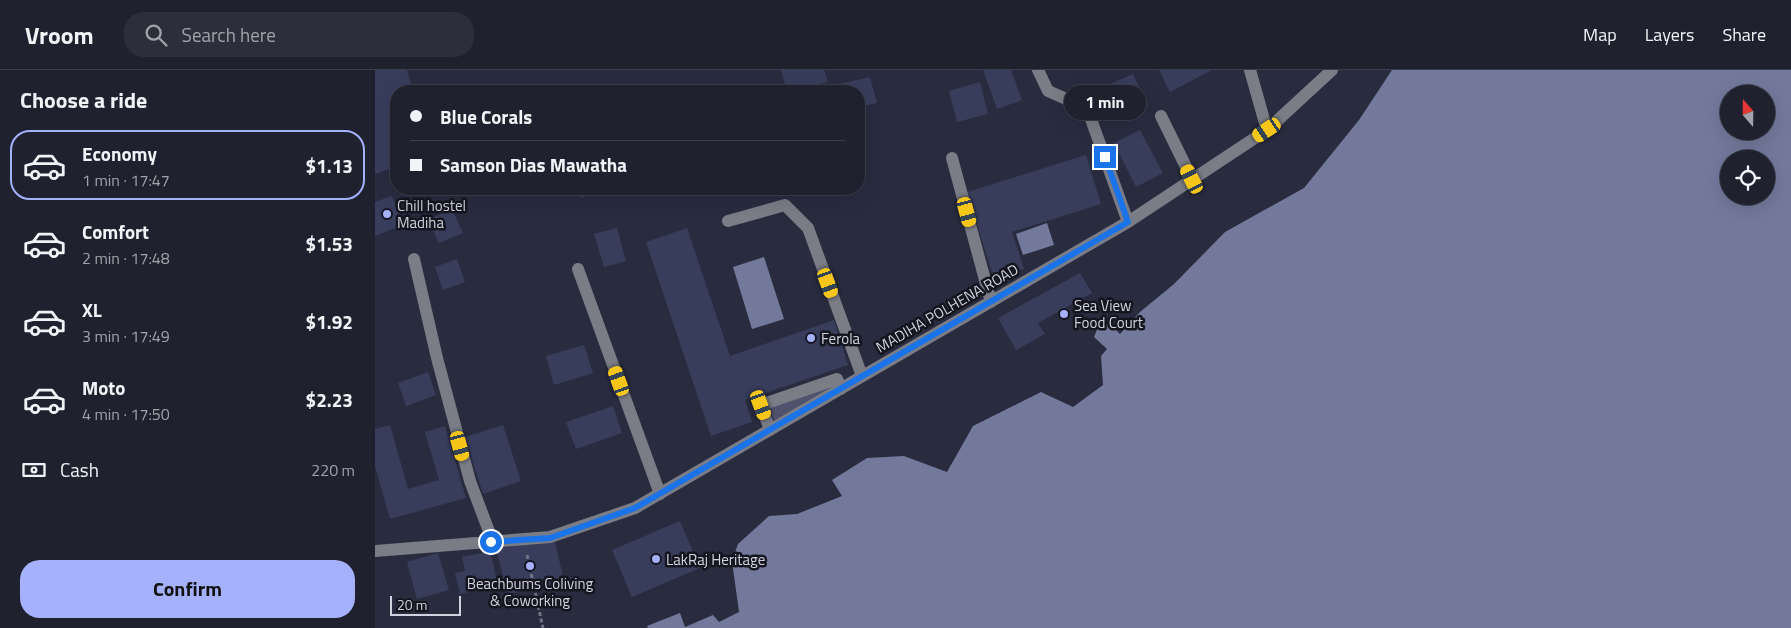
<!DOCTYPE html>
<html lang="en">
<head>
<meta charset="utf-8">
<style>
  body { margin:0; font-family:"Titillium Web",sans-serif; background:#2c2e3b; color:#f1f3f6; height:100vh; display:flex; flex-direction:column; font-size:19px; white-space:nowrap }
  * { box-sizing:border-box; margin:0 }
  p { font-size:16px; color:#a1a3aa }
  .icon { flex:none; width:28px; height:28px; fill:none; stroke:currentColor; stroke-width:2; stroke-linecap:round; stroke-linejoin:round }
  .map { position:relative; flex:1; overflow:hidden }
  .panel { display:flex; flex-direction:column; background:#1f212f; width:375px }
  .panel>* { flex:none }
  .guide { position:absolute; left:15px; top:15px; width:475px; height:110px; border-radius:20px; box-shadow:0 5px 20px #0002,0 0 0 1px #3c3e4b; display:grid; align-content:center; height:110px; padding:0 20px; background:#1f212f }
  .needle { width:32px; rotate:340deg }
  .tools { position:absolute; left:1345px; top:15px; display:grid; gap:10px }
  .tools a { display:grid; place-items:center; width:55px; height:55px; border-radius:50%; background:#1f212f; box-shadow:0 5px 20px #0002,0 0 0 1px #3c3e4b; font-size:25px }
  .scale { position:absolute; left:15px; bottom:12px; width:71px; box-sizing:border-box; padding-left:5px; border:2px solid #d0d3df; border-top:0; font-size:14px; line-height:18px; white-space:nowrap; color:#d0d3df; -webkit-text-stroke:4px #14151e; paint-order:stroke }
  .end { position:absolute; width:22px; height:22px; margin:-11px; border:6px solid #1a73e8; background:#fff; box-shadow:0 0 0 2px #fff }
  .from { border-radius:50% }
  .bubble { position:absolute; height:35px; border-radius:18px; background:#1f212f; box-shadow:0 5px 20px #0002,0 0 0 1px #3c3e4b; font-size:16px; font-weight:700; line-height:35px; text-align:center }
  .car { position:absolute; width:15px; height:30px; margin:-15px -8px; border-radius:6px; box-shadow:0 0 4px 1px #0007; background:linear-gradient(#f5c518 24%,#345 0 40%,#f5c518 0 76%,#345 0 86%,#f5c518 0) }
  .guide b { display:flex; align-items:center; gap:18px; height:48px; font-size:19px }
  .guide b+b { border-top:1px solid #3c3e4b }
  .guide i { width:12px; height:12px; background:#f1f3f6 }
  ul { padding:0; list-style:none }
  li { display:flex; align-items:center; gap:15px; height:70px; margin:0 10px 8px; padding:0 10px; border:2px solid transparent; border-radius:20px }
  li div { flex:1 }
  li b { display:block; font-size:19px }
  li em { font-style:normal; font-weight:700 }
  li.selected { border-color:#a5b1fc }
  li>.icon { width:45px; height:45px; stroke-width:1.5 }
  h2 { padding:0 20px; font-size:22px; line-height:60px }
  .pay { display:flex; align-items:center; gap:12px; height:55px; padding:0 20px; font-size:19px }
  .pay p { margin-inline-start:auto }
  .primary-button { display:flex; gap:10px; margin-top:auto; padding:10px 20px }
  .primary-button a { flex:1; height:58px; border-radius:20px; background:#a5b1fc; color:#111; font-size:20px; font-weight:700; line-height:58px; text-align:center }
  header { display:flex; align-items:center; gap:30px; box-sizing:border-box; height:70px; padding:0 25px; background:#1f212f; border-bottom:1px solid #3c3e4b }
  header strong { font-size:24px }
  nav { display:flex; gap:28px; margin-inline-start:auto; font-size:18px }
  .search { width:350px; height:45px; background:#2c2e3b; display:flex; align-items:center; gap:12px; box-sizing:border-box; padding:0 18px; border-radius:20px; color:#a1a3aa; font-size:19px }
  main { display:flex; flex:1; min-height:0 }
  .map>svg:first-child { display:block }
</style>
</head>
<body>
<header>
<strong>Vroom</strong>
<div class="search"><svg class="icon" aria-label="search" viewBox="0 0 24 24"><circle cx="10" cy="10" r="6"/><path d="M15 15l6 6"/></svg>Search here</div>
<nav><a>Map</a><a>Layers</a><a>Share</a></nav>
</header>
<main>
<section class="panel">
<h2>Choose a ride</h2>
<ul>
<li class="selected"><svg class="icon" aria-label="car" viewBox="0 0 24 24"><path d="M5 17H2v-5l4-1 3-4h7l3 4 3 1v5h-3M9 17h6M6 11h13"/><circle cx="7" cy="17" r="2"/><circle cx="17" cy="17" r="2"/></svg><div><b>Economy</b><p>1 min · 17:47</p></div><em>$1.13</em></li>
<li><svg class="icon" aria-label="car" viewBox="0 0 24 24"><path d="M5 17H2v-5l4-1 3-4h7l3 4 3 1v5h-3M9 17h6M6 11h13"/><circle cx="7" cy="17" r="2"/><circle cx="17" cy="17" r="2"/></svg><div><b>Comfort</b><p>2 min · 17:48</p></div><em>$1.53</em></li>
<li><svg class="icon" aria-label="car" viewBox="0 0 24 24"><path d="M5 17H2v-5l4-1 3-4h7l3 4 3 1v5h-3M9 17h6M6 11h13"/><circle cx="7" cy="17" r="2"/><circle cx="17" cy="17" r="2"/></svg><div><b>XL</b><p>3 min · 17:49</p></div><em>$1.92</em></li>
<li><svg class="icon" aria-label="car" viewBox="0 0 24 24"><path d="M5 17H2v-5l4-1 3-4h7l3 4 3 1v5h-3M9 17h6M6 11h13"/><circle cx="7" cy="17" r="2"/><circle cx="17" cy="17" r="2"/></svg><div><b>Moto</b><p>4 min · 17:50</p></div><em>$2.23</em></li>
</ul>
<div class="pay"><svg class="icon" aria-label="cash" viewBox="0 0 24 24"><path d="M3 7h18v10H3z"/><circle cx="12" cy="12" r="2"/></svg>Cash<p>220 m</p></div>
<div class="primary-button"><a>Confirm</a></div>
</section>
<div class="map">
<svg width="1416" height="558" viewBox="0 0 1416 558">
  <rect width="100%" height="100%" fill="#292c3f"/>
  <path fill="#4e526d" d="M453 317 454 320 399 350 394 338Z"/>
  <path fill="#73799b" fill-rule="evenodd" d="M1017 0H1416V558H273L272 556 305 543 310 557 338 545 344 552 364 542 357 491 363 474 394 446 422 444 467 426 457 410 492 388 529 386 572 402 598 356 666 322 698 337 728 315 726 286 732 279 719 267 724 255 735 254 745 264 765 242 799 214 850 162 929 118 984 50ZM1354 24H1391V61H1354ZM1354 89H1391V126H1354Z
    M672 153 679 175 648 185 641 164Z
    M389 187 409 249 377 259 358 197Z"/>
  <path fill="#383d5c" d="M0 0H32L38 21H21V97L0 104Z
    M406 0H449L453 12 412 21Z
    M608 0H636L647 30 622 39Z
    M784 0H837L795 22Z
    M758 4 773 36 740 51 726 18Z
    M495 7 502 33 484 37V21H465L464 14Z
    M605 12 613 44 582 52 574 21Z
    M765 60 788 103 761 117 739 73Z
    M711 85 726 134 637 162 649 199 619 209 592 122Z
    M202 119H230L206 128Z
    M17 126 28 155 0 166V132Z
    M77 139 88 163 64 173 53 150Z
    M242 158 251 191 229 197 219 164Z
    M312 158 355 286 459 250 473 295 370 330 377 352 336 366 271 172Z
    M82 189 90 212 68 220 60 197Z
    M705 203 717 223 663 253 670 264 641 280 623 248Z
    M209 275 218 303 179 315 171 286Z
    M53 302 61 325 31 336 23 313Z
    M238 336 247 363 201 379 191 352Z
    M15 355 33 419 64 410 50 362 70 356 91 428 15 449 0 396V359Z
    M128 355 146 411 108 424 90 367Z
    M305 451 325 498 257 527 237 480Z
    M180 472 190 515 132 524 121 477Z
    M115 481 123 515 85 524 80 503 90 501 87 487Z
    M63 483 74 520 42 529 32 492Z"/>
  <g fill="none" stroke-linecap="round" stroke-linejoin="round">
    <path stroke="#727585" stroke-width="3" stroke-dasharray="4 2.5" stroke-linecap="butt" d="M152 485 168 558"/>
    <path stroke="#7a7c86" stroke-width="12" d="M663 0 673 21 712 38 753 152
      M875 0 892 60
      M786 46 817 109
      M577 88 616 232
      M353 151 410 135 433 158 487 306
      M39 189 62 288 95 411 118 472
      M203 199 285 424
      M395 360 386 335 462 309 466 319
      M0 481 175 467 260 438 753 152 892 60 957 0"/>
  </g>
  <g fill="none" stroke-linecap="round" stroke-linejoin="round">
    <path stroke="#1a73e8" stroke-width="6" d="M116 472 175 468 260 438 753 152 730 87"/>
  </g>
  <g fill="#a5b1fc" stroke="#14151e" stroke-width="2">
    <circle cx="12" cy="144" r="5"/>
    <circle cx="689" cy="244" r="5"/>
    <circle cx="436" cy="268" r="5"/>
    <circle cx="281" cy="489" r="5"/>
    <circle cx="155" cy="496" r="5"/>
  </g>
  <g text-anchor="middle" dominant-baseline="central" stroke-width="5" stroke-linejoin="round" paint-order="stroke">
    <g font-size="15" fill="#d0d3df" stroke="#14151e" text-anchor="start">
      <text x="22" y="135">Chill hostel<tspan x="22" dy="17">Madiha</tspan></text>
      <text x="699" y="235">Sea View<tspan x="699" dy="17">Food Court</tspan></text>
      <text x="446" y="268">Ferola</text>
      <text x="291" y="489">LakRaj Heritage</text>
      <text x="155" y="513" text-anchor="middle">Beachbums Coliving<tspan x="155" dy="17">&amp; Coworking</tspan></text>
    </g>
    <g font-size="15" fill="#d0d3df" stroke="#14151e">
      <text transform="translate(572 238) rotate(-30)">MADIHA POLHENA ROAD</text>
    </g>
  </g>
</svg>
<div class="tools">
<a><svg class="needle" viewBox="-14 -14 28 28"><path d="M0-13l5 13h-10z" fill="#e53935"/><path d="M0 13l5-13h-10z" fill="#a1a3aa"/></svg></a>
<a><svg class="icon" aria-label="locate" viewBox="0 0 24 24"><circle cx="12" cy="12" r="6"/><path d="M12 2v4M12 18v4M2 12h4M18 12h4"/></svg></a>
</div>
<div class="scale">20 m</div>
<i class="end from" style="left:116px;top:472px"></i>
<i class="end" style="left:730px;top:87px"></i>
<div class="bubble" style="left:689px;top:15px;width:82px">1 min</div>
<i class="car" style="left:892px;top:60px;rotate:236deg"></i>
<i class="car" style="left:817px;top:109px;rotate:333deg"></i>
<i class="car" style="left:592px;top:142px;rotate:165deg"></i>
<i class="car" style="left:453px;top:213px;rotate:160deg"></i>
<i class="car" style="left:244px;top:311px;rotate:340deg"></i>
<i class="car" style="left:386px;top:335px;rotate:160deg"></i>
<i class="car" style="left:85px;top:376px;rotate:165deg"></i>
<div class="guide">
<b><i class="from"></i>Blue Corals</b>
<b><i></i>Samson Dias Mawatha</b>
</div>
</div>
</main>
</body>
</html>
